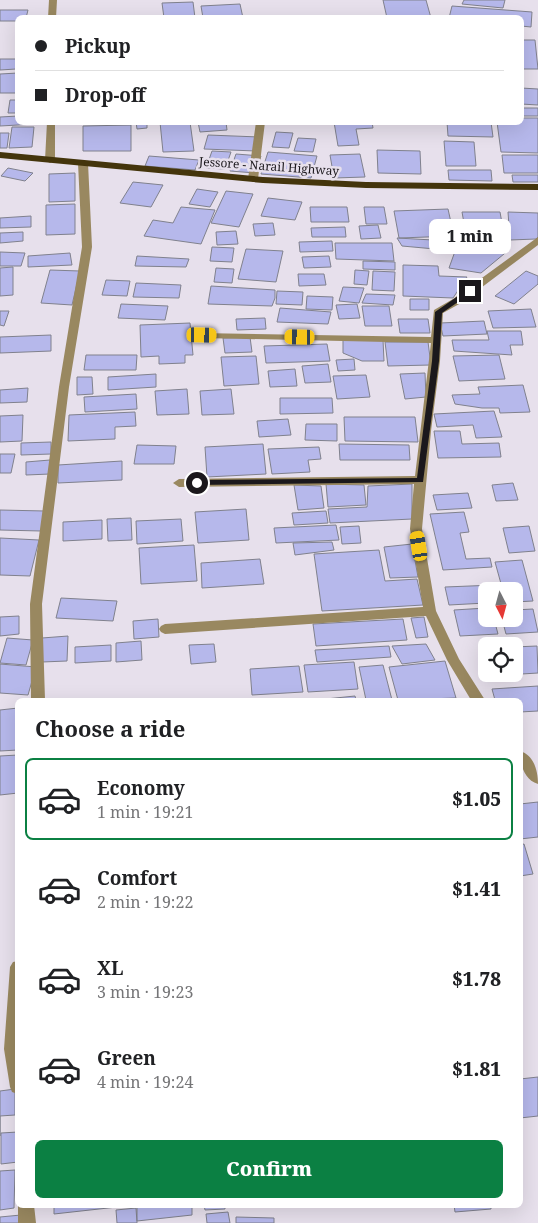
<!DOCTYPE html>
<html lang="en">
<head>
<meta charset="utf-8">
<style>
  body { margin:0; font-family:"Noto Serif",serif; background:#f2f2f2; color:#202124; height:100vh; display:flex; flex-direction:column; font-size:19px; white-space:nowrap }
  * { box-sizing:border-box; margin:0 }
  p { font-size:16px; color:#757577 }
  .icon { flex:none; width:28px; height:28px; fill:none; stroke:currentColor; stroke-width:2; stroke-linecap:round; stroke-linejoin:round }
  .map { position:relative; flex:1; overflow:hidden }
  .side { position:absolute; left:15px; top:698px; width:508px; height:510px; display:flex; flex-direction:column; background:#fff; border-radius:8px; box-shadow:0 5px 20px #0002 }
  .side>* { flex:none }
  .top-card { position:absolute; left:15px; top:15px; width:509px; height:110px; border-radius:8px; box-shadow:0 5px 20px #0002; display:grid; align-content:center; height:110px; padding:0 20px; background:#fff }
  .needle { width:32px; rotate:174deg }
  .controls { position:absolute; left:478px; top:582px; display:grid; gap:10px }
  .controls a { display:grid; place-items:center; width:45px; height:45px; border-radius:8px; background:#fff; box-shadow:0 5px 20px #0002; font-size:25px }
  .end { position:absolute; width:22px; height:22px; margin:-11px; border:6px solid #1b181c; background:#fff; box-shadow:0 0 0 2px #fff }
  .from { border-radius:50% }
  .bubble { position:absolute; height:35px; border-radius:8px; background:#fff; box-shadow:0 5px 20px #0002; font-size:16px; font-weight:800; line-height:35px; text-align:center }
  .car { position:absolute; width:15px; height:30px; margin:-15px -8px; border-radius:6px; box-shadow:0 0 4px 1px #0007; background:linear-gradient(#f5c518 24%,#345 0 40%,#f5c518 0 76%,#345 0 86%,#f5c518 0) }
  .top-card b { display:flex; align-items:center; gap:18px; height:48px; font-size:19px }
  .top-card b+b { border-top:1px solid #e0e0e0 }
  .top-card i { width:12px; height:12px; background:#202124 }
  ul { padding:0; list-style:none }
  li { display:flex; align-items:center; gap:15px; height:82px; margin:0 10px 8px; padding:0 10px; border:2px solid transparent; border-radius:8px }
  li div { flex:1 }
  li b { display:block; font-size:19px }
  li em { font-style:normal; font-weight:800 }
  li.active { border-color:#0b8043 }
  li>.icon { width:45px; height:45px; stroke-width:1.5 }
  h2 { padding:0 20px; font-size:22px; line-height:60px }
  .button { display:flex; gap:10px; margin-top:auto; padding:10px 20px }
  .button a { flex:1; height:58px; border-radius:8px; background:#0b8043; color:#fff; font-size:20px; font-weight:800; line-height:58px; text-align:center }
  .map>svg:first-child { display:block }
</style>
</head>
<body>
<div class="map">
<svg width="538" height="1223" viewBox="0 0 538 1223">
  <rect width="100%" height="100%" fill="#e7e0ec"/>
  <path fill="#b6b8eb" stroke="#80818d" d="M383 0H426L431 18H387Z
    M464 0H505L503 8 462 4Z
    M193 2 195 18H164L162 3Z
    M240 4 243 18H203L201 6Z
    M452 6 532 12 531 27 521 26V18H449Z
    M0 10H28L26 18H18V21H0Z
    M521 40H535L538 69H521Z
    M0 59H17L16 69 0 70Z
    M18 73V93H0V74Z
    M521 88 538 89V105L521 104Z
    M10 100H18V113H8Z
    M521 108H538V116H521Z
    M18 116V122H36V124L0 126V117Z
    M521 118H538V153L501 152 497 122H521Z
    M136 122H147V128L137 129Z
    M160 122H190L194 151 163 152Z
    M198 122H226L227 130 200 132Z
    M334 122H372L373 128 356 129 359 145 338 146Z
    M447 122H491L493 137 448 136Z
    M131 125V151H83V126Z
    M12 127H34L32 147 9 148Z
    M276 132 293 133 289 148 272 147Z
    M0 133H9L7 148H0Z
    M208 135 259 137 256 151 204 149Z
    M298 138 316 139 313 152 294 151Z
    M444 141 474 142 476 166H446Z
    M377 150 420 151 421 174 378 173Z
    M212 151 231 152 225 169 206 168Z
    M268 152 317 156 311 178 261 174Z
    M236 154 261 156 255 173 230 171Z
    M360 154 365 177 334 178 330 155Z
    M502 155H538V173H504Z
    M149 156 199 160 195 170 145 166Z
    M8 168 33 173 25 181 1 176Z
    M448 170H491L492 181 449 180Z
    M75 173V201L49 202V174Z
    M512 175H538V182H513Z
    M133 182 163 185 151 207 120 203Z
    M197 189 218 192 210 207 189 204Z
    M226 191 253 194 239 227 211 223Z
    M268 198 302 202 295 220 261 216Z
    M75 204V234L46 235V205Z
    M181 207 215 210 201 244 144 236 153 220 173 223Z
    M310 207H347L349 222H311Z
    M364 207H384L387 224H366Z
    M448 209 454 236 399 238 394 211Z
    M462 212H500L505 240H467Z
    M508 212 538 213V237L536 239 510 240Z
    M31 216V227L0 228V218Z
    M273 223 275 235 255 236 253 224Z
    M378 225 381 238 361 239 359 226Z
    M345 227 346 237H312L311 228Z
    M236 231 238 244 217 245 216 232Z
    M23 232V241L0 243V233Z
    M397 238 451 241 446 250 402 246Z
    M332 241 333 251 300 252 299 242Z
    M335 243H392L394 261 336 259Z
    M458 243 510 249 481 273 449 268Z
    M212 247 234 248 232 262 210 261Z
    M246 249 283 251 276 282 238 279Z
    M0 252 25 253 21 266H0Z
    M70 253 72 265 28 267V256Z
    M137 256 189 259 186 267 135 266Z
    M329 256 331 267 304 268 302 257Z
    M363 261 395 262V270L363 269Z
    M403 265 438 266 439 276 467 277 453 298 403 296Z
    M13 267V295L0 296V268Z
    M216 268 234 269 232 283 214 282Z
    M50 270 80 271 72 305 41 303Z
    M355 270 369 271 367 285 354 284Z
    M373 271 395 272 394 291 372 290Z
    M526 271 538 276V284L514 304 495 296Z
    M298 274H324L326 285 299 286Z
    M106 280 130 281 127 296 102 295Z
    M136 283 181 285 179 298 133 297Z
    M211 286 275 290V298L272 306 208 304Z
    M343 287 364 288 359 303 339 301Z
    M277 291 303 292 302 305 276 304Z
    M366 294 395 295 393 305 362 303Z
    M307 296 333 297 332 310 306 309Z
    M410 299H429V310H410Z
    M121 304 168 306 165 320 118 318Z
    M357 304 360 318 339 319 336 305Z
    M362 306H389L392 326H365Z
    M280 308 331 312 328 324 277 322Z
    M531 309 536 327 493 328 488 311Z
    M0 311H9L4 326 0 325Z
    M265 318 266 329 237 330 236 319Z
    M398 319H428L430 333H400Z
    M484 321 487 334 443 336 440 323Z
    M190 323 193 355H185V363L159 364V356L141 357 140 325Z
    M487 331H521L523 345H510L512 355 454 351 452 340H489Z
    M51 335V351L0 353V337Z
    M250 337 252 352 225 353 223 338Z
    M343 340H383L384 361H362L343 353Z
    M385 342H428L431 365 388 366Z
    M327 344 330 361 266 363 264 346Z
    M86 355H137L136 370H84Z
    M499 355 505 379 459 381 453 356Z
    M256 356 259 384 224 386 221 357Z
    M354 359 355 370 338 371 336 360Z
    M328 364 331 382 305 383 302 366Z
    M295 369 297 386 270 387 268 371Z
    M425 373 426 397 405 399 400 374Z
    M156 374V387L108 390V377Z
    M366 375 370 397 337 399 333 376Z
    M77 377H92L93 394 77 395Z
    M523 385 530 412 500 413 499 408H482L455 404 452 395 480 394 478 387Z
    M28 388 27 402 0 403V390Z
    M187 389 189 414 157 415 155 391Z
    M231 389 234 414 202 415 200 391Z
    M136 394 137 409 85 412 84 397Z
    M280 398H332L333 413 280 414Z
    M494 411 502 437 476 438 473 425 437 427 434 414Z
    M135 412 136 426 115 427V439L68 441 69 415Z
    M23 415 22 441 0 442V416Z
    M344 417H415L418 442 345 441Z
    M288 419 291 435 259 437 257 421Z
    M306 424H337V441L305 440Z
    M434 431H460L462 444 499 443 501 457 438 458Z
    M51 442V454L21 455V443Z
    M263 444 266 474 207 477 205 447Z
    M339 444 409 445 410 460H340Z
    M137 445 176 446 174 464H134Z
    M319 447 321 459 308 460 310 472 272 474 268 449Z
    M0 454H15L11 473H0Z
    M50 460V474L26 475V462Z
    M122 461V480L58 483V465Z
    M513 483 518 500 496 501 492 485Z
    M326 484 364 485 366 505 328 507Z
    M412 484V519L330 523 328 509 367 507 368 486Z
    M294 485 321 486 324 508 298 510Z
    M468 493 472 508 437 510 433 495Z
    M246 509 249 540 198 543 195 512Z
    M0 510 45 511 41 531 0 530Z
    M326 511 328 523 294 525 292 513Z
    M464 512 469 532 460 533 466 559 490 558 492 567 443 570 430 514Z
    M131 518 132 540 108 541 107 519Z
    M181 519 183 541 137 544 136 521Z
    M102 520V539L63 541V522Z
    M336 525 339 540 276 543 274 528Z
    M359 526 361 543 342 544 340 527Z
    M529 526 535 551 509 553 503 528Z
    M0 538 39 540 30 576 0 575Z
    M332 542 334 550 295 555 293 543Z
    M412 544 418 577 390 578 384 547Z
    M194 545 197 581 141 584 139 548Z
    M379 550 385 581 417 579 423 605 322 611 314 554Z
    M260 559 264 584 202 588 201 563Z
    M522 560 533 601 514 602V591H503L495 562Z
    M495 585 496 591H486V603L449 605 445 587Z
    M61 598 117 601 113 621 56 618Z
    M486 608V619H494L498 634 460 636 454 610Z
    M533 609 538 632 506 634 502 619H514V610Z
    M19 616V634L0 636V617Z
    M424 617 428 637 416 638 411 618Z
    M158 619 159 637 134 639 133 621Z
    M403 619 407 640 316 646 313 624Z
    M68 636 67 661 42 662V638Z
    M7 638 33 640 26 665 0 663Z
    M141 641 142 660 116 662V643Z
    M214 644 216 662 191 664 189 645Z
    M426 644 435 660 402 664 392 646Z
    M111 645V661L75 663V647Z
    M389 646 391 657 317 662 315 650Z
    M537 646 538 673 489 676 488 674H514V647Z
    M445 661 456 698 398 700 389 667Z
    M354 662 358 689 308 692 304 665Z
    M0 664 36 667 28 695 0 693Z
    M383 665 392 700H366L359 667Z
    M299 666 303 692 252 695 250 669Z
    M538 686V711L520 712V700H495L492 689Z
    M355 696 356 700H316Z
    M18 708V750L0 751V710Z
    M18 755V793L0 795V756Z
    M538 802V837L520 839V804Z
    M524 844 533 874 520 876V845Z
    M538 1077V1116L520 1118V1079Z
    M15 1089V1115L0 1116V1136V1091Z
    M18 1132V1162L1 1164V1133Z
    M15 1170 14 1208 0 1210V1171Z
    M54 1205H126V1206L54 1214Z
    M137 1205H192V1215L137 1221Z
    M204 1205H225V1209L205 1210Z
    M454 1205H491V1209L455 1212Z
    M136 1208 137 1223H117L116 1210Z
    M228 1212 230 1223H207L206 1214Z
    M21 1215V1223H0V1217Z
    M236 1217 274 1218V1223H236Z"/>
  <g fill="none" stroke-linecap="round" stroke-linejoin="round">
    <path fill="#998860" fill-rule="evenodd" d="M49 0H57L56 18H48Z
      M47 122H55V160L50 163 45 160Z
      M256 122H265L258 179 253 182 248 179Z
      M83 160 88 163 92 247 69 387 42 604 45 700H31L30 604 59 387 82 247 78 163Z
      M538 237V245L461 303 443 313 440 361 431 431 422 529 436 611 459 659 485 700H471L447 660 426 616 165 634 161 632 159 629 161 626 165 624 423 607 410 529 414 484 179 487 173 483 179 479 415 476 431 343 203 338 198 335 199 333 431 337 434 310 453 299Z
      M520 751C534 755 538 771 538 784 524 780 520 764 520 751Z
      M18 961V1094L12 1092 10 1087 4 1049 10 967 13 962Z
      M18 1205H34L36 1223H18Z"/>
    <path fill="#44350c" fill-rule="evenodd" d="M0 152 263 177 366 182 538 184V190L366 188 263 183 0 158Z"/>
  </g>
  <path fill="#1b181c" d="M468 289 474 291 442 313 439 361 423 482 195 485 193 483 197 480 417 478 432 361 435 312Z"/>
  <g text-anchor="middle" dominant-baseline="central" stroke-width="5" stroke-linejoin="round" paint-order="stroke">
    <g font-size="12" fill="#1b181c" stroke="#e7e0ec">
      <text transform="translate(269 166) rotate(4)">Jessore - Narail Highway</text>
    </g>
  </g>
</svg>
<div class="controls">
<a><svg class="needle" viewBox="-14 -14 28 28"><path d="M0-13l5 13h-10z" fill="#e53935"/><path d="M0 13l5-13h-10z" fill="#757577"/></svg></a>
<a><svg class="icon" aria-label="locate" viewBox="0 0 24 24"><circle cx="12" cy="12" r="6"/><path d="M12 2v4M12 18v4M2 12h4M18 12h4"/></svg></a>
</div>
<i class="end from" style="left:197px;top:483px"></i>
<i class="end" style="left:470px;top:291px"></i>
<div class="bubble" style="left:429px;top:219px;width:82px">1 min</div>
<i class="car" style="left:202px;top:335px;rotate:91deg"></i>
<i class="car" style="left:300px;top:337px;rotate:271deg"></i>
<i class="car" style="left:419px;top:546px;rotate:351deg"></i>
<div class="top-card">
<b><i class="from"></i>Pickup</b>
<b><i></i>Drop-off</b>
</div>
<section class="side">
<h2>Choose a ride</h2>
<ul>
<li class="active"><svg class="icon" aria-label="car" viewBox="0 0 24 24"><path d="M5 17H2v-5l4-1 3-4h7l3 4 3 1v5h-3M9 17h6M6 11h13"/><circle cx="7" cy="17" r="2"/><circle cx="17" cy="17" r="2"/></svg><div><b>Economy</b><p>1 min · 19:21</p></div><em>$1.05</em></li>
<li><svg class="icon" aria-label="car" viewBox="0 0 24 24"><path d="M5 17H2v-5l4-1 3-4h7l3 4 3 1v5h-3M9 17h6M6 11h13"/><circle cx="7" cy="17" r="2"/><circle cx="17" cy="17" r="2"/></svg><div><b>Comfort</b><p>2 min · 19:22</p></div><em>$1.41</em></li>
<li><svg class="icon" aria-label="car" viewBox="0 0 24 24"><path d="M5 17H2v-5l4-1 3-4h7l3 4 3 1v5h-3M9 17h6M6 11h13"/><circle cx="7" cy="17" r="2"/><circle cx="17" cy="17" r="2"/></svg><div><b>XL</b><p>3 min · 19:23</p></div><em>$1.78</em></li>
<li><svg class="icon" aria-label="car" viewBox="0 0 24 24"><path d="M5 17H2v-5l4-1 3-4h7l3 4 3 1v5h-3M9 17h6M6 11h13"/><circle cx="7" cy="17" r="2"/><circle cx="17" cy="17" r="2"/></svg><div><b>Green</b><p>4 min · 19:24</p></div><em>$1.81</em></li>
</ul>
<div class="button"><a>Confirm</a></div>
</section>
</div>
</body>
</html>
